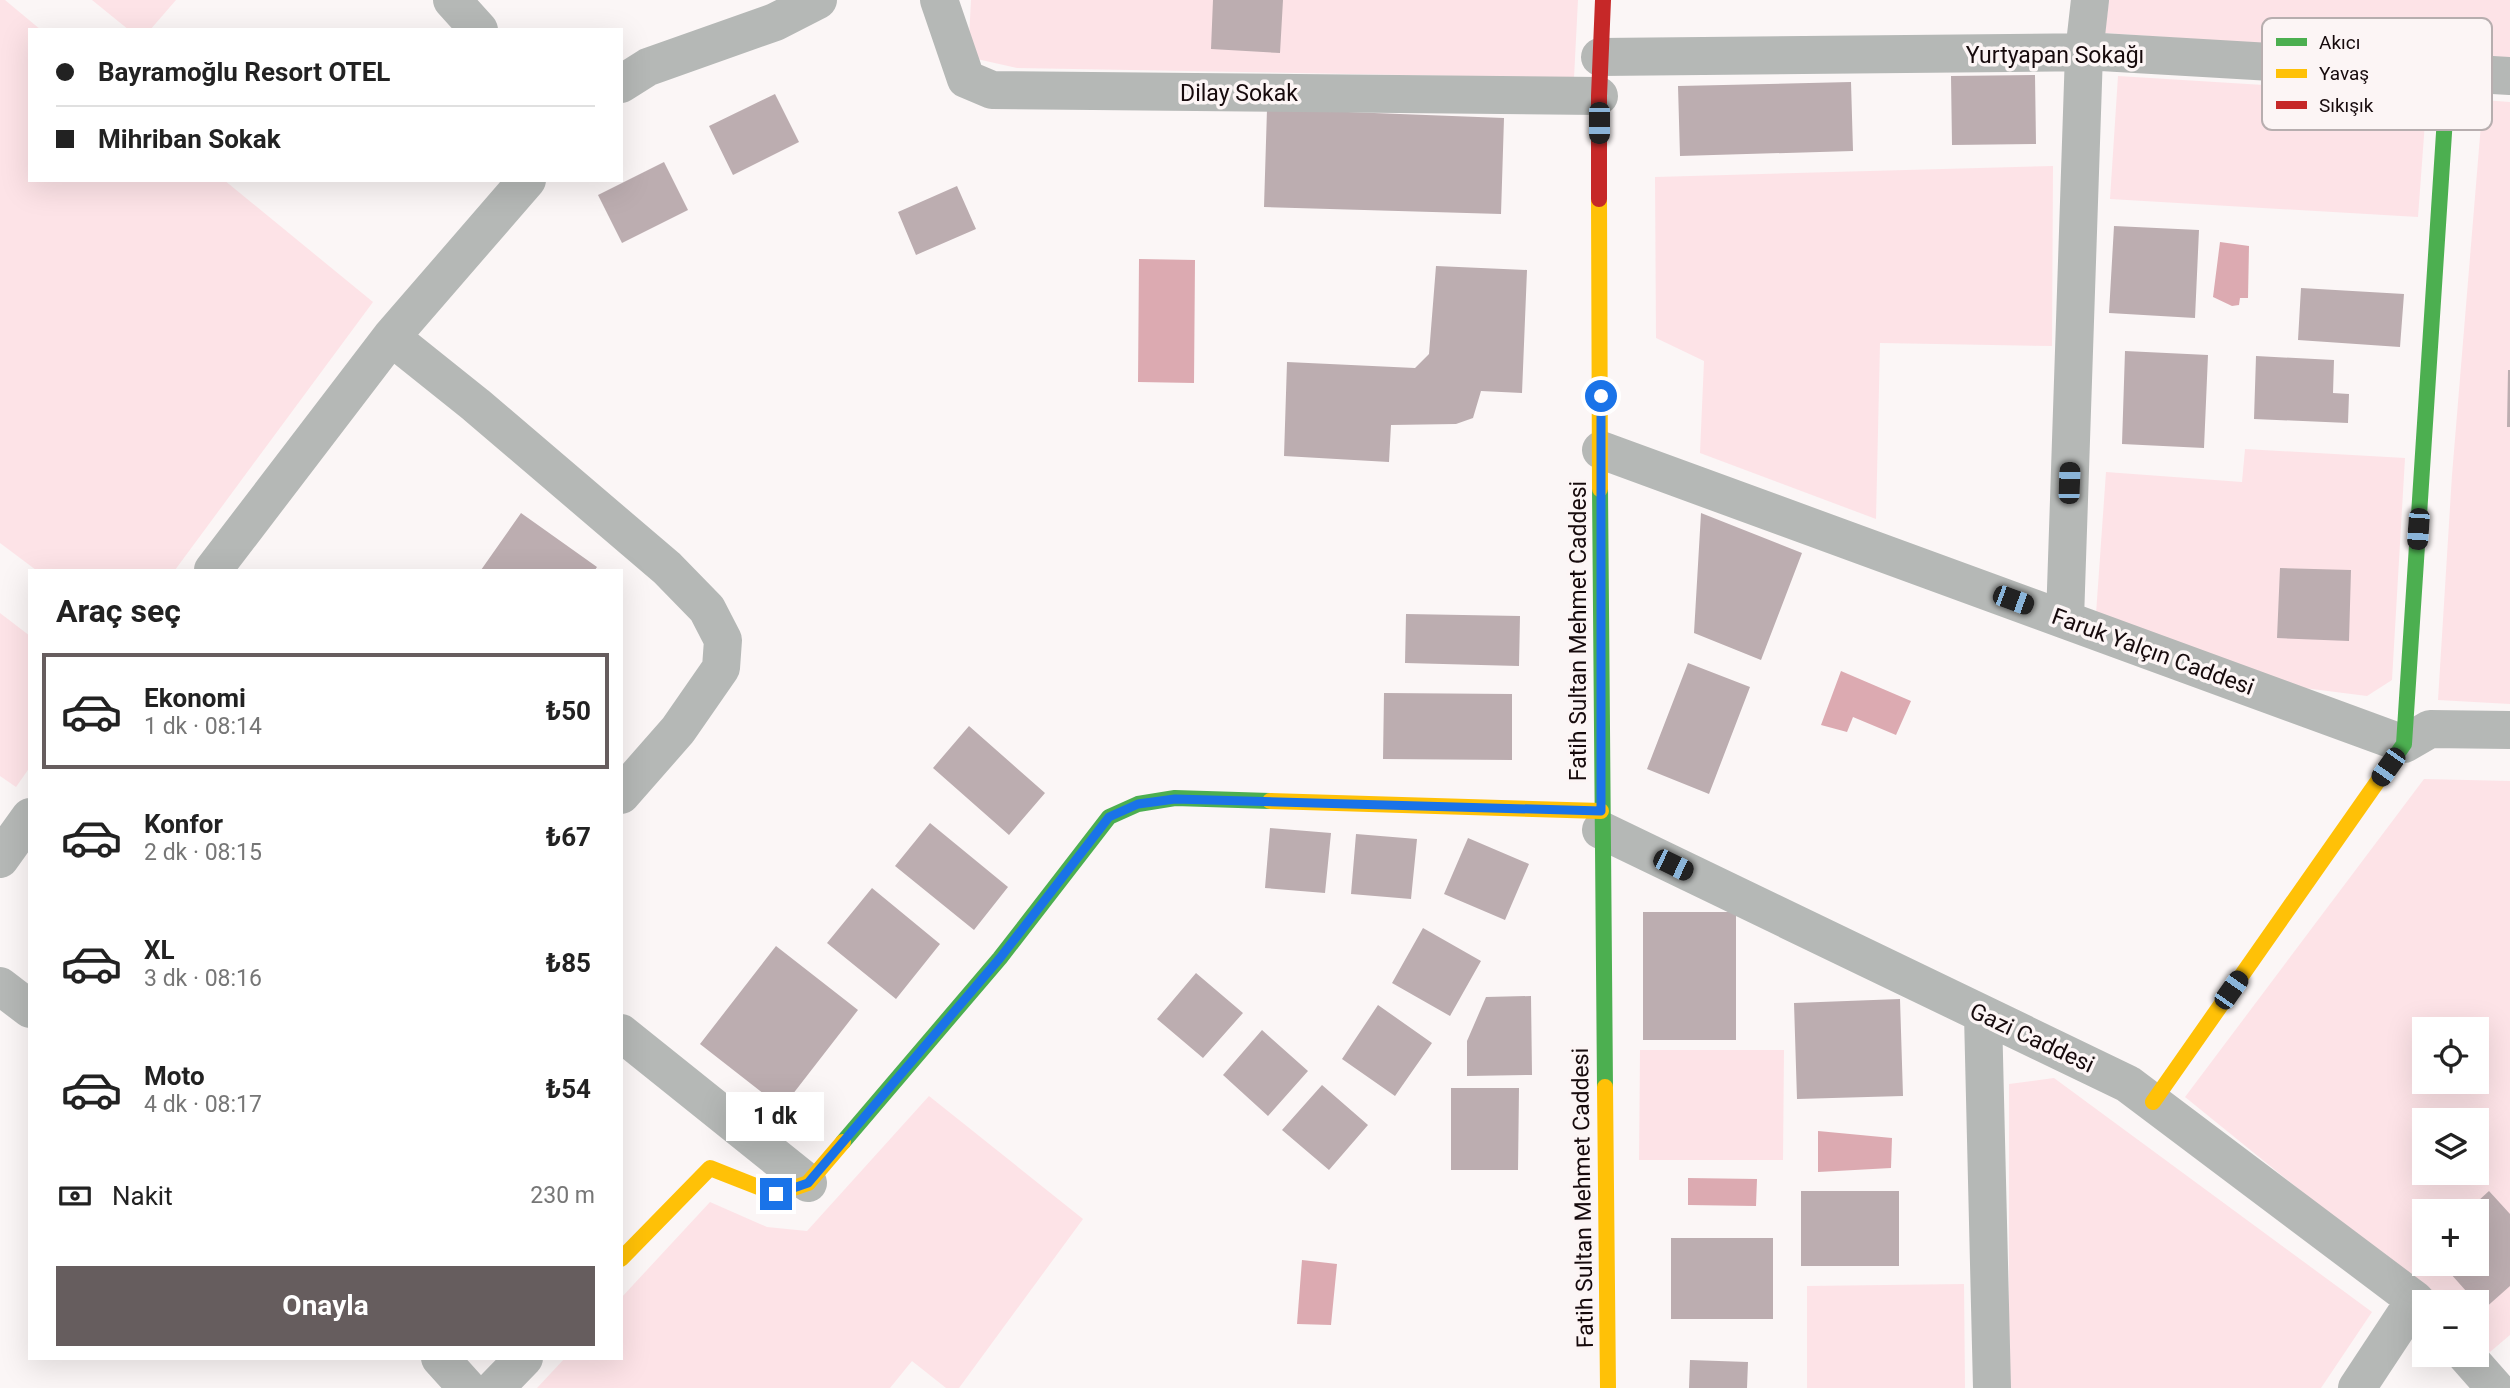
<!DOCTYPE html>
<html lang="tr">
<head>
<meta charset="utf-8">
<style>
  body { margin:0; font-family:Roboto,sans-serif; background:#f2f2f2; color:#222; height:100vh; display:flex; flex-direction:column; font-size:26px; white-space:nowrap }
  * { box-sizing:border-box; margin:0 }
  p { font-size:23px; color:#767676 }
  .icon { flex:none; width:38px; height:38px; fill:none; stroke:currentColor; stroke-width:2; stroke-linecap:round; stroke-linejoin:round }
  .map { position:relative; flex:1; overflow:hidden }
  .side { position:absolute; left:28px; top:569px; width:595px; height:791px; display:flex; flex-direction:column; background:#fff; border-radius:0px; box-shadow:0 7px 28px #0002 }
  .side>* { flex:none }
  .hud { position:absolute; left:28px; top:28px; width:595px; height:154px; border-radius:0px; box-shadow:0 7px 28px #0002; display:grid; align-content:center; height:154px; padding:0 28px; background:#fff }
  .tools { position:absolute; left:2412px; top:1017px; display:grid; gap:14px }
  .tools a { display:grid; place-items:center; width:77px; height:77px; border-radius:0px; background:#fff; box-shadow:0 7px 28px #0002; font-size:35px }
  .end { position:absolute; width:32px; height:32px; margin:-16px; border:9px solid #1a73e8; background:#fff; box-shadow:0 0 0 4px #fff }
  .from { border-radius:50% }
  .bubble { position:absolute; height:49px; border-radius:0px; background:#fff; box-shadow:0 7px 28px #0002; font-size:23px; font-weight:700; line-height:49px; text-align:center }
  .car { position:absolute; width:21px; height:42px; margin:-21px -10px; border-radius:9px; box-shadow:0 0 5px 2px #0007; background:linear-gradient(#222 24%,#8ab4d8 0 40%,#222 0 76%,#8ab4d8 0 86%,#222 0) }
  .hud b { display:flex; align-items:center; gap:24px; height:66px; font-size:26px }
  .hud b+b { border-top:2px solid #e0e0e0 }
  .hud i { width:18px; height:18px; background:#222 }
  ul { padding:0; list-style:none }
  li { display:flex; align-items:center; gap:21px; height:116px; margin:0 14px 10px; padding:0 14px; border:4px solid transparent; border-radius:0px }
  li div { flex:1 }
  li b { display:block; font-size:26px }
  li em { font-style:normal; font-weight:700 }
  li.on { border-color:#665d5e }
  li>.icon { width:63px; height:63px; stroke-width:1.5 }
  h2 { padding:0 28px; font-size:32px; line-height:84px }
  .pay { display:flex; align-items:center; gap:18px; height:77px; padding:0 28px; font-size:26px }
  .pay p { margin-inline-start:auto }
  .primary-button { display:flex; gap:14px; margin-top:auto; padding:14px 28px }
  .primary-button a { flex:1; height:80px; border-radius:0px; background:#665d5e; color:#fff; font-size:28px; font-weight:700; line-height:80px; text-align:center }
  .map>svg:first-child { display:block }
</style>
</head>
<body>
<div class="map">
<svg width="2510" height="1388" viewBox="0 0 2510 1388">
  <rect width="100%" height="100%" fill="#fbf6f6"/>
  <path fill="#fde3e7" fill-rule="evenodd" d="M0 0H5L41 30H30V180H224L373 302 175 570H36L0 543Z
    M92 0H176L150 30H129Z
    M971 0H1578L1574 78 1017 68 968 57Z
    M2109 0H2510V60L2105 33Z
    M2118 76 2427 95 2418 217 2110 199Z
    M2483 100 2510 102V704L2438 700 2452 475Z
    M2053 166 2052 346 1880 343 1876 519 1700 453 1704 361 1656 338 1655 177Z
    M2245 449 2405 458 2392 680 2367 696 2304 688 2096 614 2106 472 2242 482Z
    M0 613 30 636V767L16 787 0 776Z
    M2424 779 2510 781V1335L2490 1352 2476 1339V1302H2438L2185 1097ZM2424 1029H2476V1082H2424ZM2424 1120H2476V1172H2424ZM2424 1211H2476V1264H2424Z
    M1640 1050H1784L1783 1160H1639Z
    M2054 1078 2372 1312 2321 1388H2009V1084Z
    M929 1096 1083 1219 959 1388H946L912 1361 890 1388H537L565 1358H621V1298L710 1202 767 1227 807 1231Z
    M1964 1284 1965 1388H1807V1286Z"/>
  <path fill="#dcaab1" d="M2220 242 2249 246 2248 298H2240L2239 305 2232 306 2213 297Z
    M1139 259 1195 260 1194 383 1138 382Z
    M1841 671 1911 701 1896 735 1853 717 1847 732 1821 725Z
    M1818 1131 1892 1138 1891 1168 1818 1172Z
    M1688 1178 1757 1179 1756 1206 1688 1205Z
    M1302 1260 1337 1264 1331 1325 1297 1324Z"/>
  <path fill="#bcadb0" d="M1213 0H1283L1280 53 1211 49Z
    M2035 75 2036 144 1952 145 1951 76Z
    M1851 82 1853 151 1680 156 1678 86Z
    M775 94 799 142 733 175 709 126Z
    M1267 109 1504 118 1501 214 1264 207Z
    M664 162 688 210 622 243 598 195Z
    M957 186 976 229 916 255 898 212Z
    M2114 226 2199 230 2195 318 2109 313Z
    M1436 266 1527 270 1522 393 1481 391 1473 418 1456 424 1391 425 1389 462 1284 456 1287 362 1415 368 1429 354Z
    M2301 288 2404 294 2400 347 2298 340Z
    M2125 351 2208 355 2204 448 2122 444Z
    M2256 356 2334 360 2333 393 2349 394 2348 423 2254 419Z
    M2508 370H2510V427H2507Z
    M521 513 597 567 595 570H481Z
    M1701 513 1802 553 1761 660 1694 633Z
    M2280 568 2351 570 2349 641 2277 638Z
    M1406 614 1520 616 1519 666 1405 663Z
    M1688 663 1750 687 1709 794 1647 769Z
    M1384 693 1512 694V760L1383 759Z
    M969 726 1045 793 1009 835 933 768Z
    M930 823 1008 887 974 930 895 866Z
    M1270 828 1331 833 1325 893 1265 888Z
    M1356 834 1417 839 1411 899 1351 894Z
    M1468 838 1529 864 1505 920 1444 894Z
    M872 888 940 944 896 999 827 943Z
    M1643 912H1736V1040H1643Z
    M1423 928 1481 961 1450 1016 1392 983Z
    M776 946 858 1010 782 1108 700 1044Z
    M1196 973 1243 1013 1203 1058 1157 1019Z
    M1531 996 1532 1075 1467 1076V1041L1486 997Z
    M1900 999 1903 1096 1797 1099 1794 1003Z
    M1378 1005 1432 1043 1395 1096 1342 1059Z
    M1262 1030 1308 1071 1268 1116 1223 1075Z
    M1322 1085 1368 1125 1329 1170 1282 1130Z
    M1451 1088H1519L1518 1170H1451Z
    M1801 1191H1899V1266H1801Z
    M2489 1191 2510 1214V1286L2483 1310 2442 1264H2476V1211H2467Z
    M1671 1238H1773V1319H1671Z
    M1690 1360 1748 1362 1747 1388H1689Z"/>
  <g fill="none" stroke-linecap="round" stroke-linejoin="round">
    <path stroke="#b5b8b6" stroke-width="38" d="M452 0 479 30
      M939 0 966 79 992 90 1599 96
      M1600 57 2101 52 2510 76
      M621 84 648 67 775 22 818 0
      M391 337 476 405 667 568 707 609 723 640 721 668 678 730 621 795
      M1601 450 2404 744 2430 729 2510 730
      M213 570 391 337 527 180
      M2065 619 2084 53 2090 0
      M1601 830 2128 1084 2415 1300 2424 1310
      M0 859 30 817
      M0 986 30 1009
      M1983 1015 1992 1388
      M621 1033 808 1183
      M2465 1354 2495 1388
      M440 1358 467 1388
      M495 1388 524 1358
      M2357 1388 2415 1300"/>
    <path stroke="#4caf50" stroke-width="16" d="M1600 489 1605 1087
      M2380 778 2404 744 2448 72
      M843 1142 1000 958 1109 817 1138 804 1175 798 1270 801"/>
    <path stroke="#ffc107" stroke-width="16" d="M1599 199 1600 489
      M1270 801 1601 811
      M1605 1087 1608 1388
      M2153 1102 2380 778
      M621 1259 710 1168 776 1194 808 1183 843 1142"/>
    <path stroke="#c62828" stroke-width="16" d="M1599 199V96L1603 0"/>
  </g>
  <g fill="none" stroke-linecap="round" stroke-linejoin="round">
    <path stroke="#1a73e8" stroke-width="9" d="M776 1194 808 1183 1000 958 1109 817 1138 804 1175 799 1601 811V396"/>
  </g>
  <g text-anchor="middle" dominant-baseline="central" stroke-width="7" stroke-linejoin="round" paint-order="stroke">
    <g font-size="23" fill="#160a0c" stroke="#fcf5f5">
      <text x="2055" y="55">Yurtyapan Sokağı</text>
      <text x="1239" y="93">Dilay Sokak</text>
      <text transform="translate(1578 631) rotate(-90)">Fatih Sultan Mehmet Caddesi</text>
      <text transform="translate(2153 652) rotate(20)">Faruk Yalçın Caddesi</text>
      <text transform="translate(2032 1038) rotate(25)">Gazi Caddesi</text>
      <text transform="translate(1583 1198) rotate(-91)">Fatih Sultan Mehmet Caddesi</text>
    </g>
  </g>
  <rect x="2262" y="18" width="230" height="112" rx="10" fill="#fcf5f5" stroke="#b7aeaf" stroke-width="2"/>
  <rect x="2276" y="38" width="31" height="8" fill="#4caf50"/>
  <rect x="2276" y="69" width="31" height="9" fill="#ffc107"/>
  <rect x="2276" y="101" width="31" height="8" fill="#c62828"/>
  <g font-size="19" fill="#160a0c">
    <text x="2319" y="49">Akıcı</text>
    <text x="2319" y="80">Yavaş</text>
    <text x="2319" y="112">Sıkışık</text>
  </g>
</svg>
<div class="tools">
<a><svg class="icon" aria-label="locate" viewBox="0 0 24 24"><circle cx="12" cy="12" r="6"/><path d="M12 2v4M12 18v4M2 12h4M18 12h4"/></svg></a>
<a><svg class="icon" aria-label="layers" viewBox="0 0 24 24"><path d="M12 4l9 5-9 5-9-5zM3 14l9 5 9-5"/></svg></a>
<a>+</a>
<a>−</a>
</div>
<i class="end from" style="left:1601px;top:396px"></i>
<i class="end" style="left:776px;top:1194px"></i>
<div class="bubble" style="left:726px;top:1092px;width:98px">1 dk</div>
<i class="car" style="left:1599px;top:123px;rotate:180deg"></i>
<i class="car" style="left:2069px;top:483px;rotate:2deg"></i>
<i class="car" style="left:2418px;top:529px;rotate:184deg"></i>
<i class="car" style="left:2013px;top:600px;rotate:110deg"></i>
<i class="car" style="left:2388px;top:767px;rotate:215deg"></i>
<i class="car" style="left:1673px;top:865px;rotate:116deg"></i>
<i class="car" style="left:2231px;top:990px;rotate:35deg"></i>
<div class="hud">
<b><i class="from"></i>Bayramoğlu Resort OTEL</b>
<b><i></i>Mihriban Sokak</b>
</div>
<section class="side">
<h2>Araç seç</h2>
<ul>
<li class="on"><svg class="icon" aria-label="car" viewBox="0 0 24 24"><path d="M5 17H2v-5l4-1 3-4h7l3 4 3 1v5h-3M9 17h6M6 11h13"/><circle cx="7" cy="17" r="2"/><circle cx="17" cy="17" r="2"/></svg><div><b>Ekonomi</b><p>1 dk · 08:14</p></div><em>₺50</em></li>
<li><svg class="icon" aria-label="car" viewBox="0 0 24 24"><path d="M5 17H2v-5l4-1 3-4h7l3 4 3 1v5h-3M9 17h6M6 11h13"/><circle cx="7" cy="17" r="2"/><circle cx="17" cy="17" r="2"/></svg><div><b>Konfor</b><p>2 dk · 08:15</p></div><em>₺67</em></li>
<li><svg class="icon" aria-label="car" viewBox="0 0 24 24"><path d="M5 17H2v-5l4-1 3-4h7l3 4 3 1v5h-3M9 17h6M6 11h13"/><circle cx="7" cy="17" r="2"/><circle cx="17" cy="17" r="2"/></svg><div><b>XL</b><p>3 dk · 08:16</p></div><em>₺85</em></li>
<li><svg class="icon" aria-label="car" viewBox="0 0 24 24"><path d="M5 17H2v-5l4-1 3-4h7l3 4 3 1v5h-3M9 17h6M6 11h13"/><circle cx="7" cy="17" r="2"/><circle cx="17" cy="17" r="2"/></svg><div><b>Moto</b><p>4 dk · 08:17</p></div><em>₺54</em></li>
</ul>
<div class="pay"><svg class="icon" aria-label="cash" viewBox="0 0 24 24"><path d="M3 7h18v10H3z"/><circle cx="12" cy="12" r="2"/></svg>Nakit<p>230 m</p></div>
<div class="primary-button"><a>Onayla</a></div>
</section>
</div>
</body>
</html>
